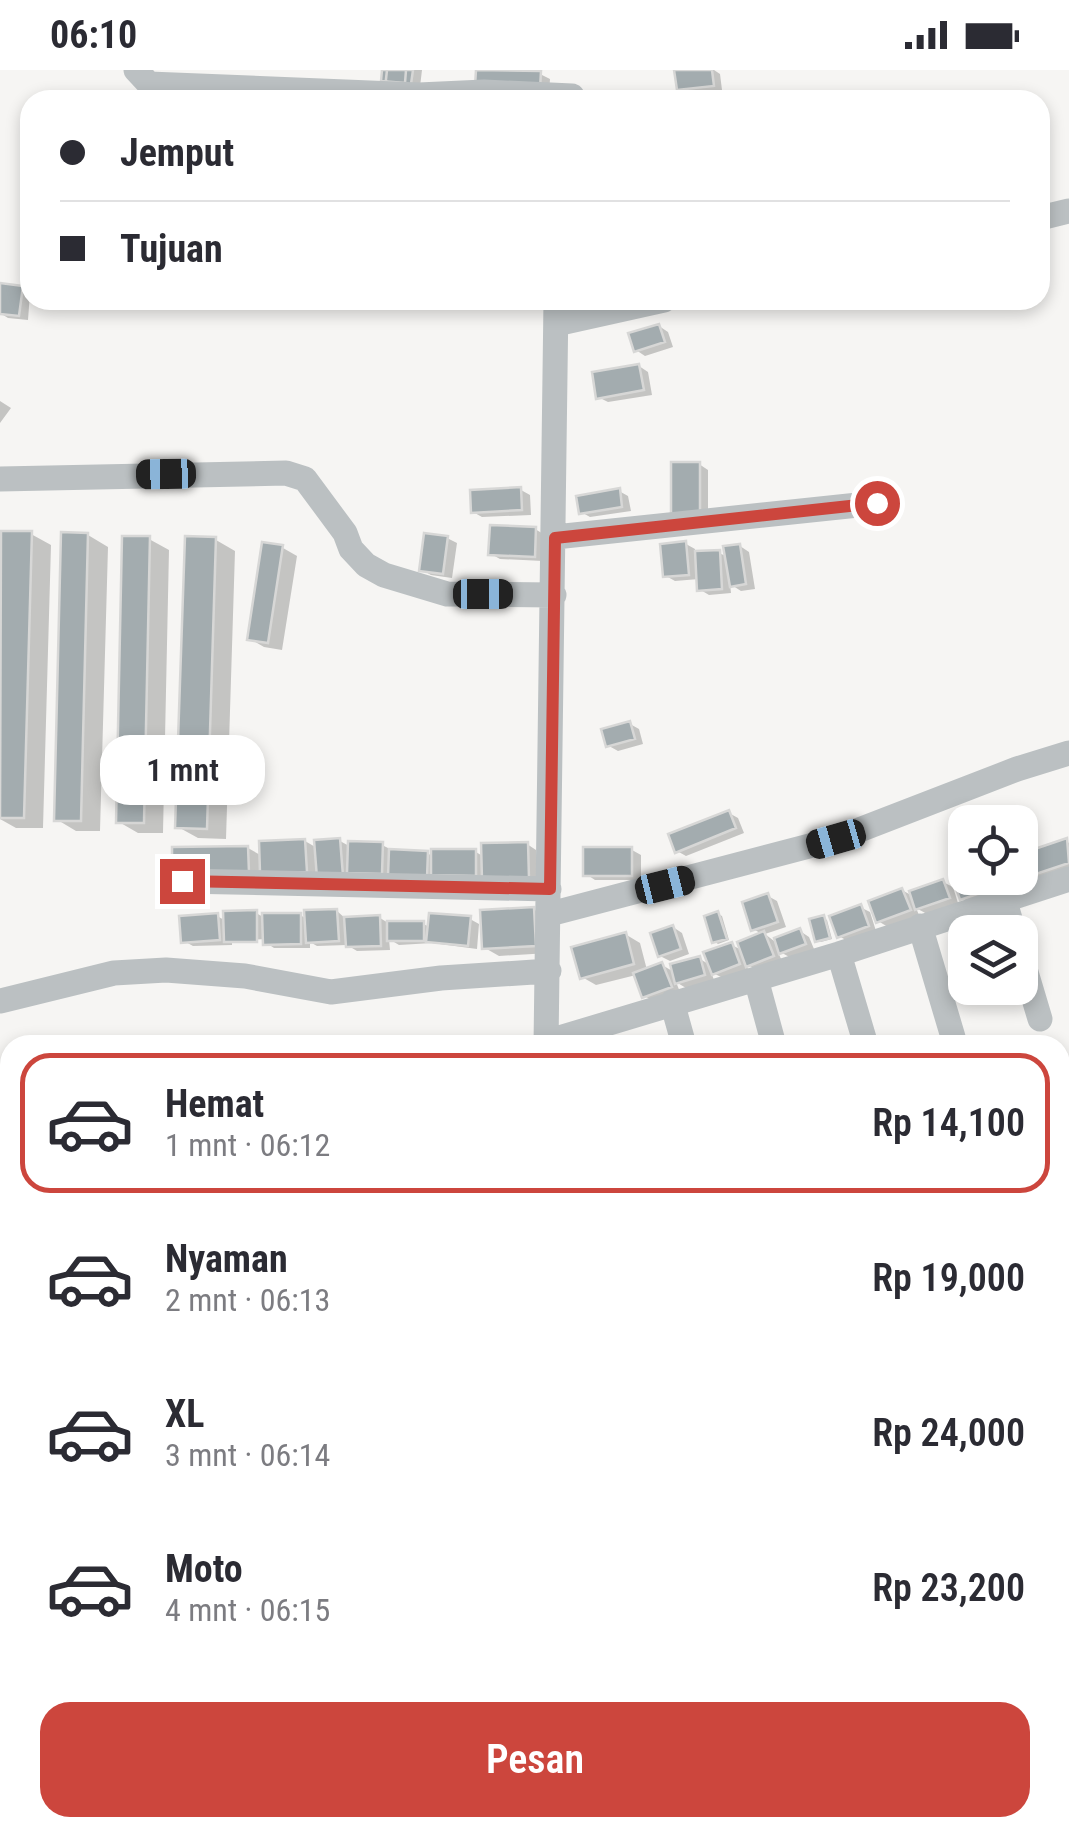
<!DOCTYPE html>
<html lang="id">
<head>
<meta charset="utf-8">
<style>
  body { margin:0; font-family:"Roboto Condensed",sans-serif; background:#f7f7f7; color:#2b2b33; height:100vh; display:flex; flex-direction:column; font-size:38px; white-space:nowrap }
  * { box-sizing:border-box; margin:0 }
  p { font-size:32px; color:#7c7c81 }
  .icon { flex:none; width:55px; height:55px; fill:none; stroke:currentColor; stroke-width:2; stroke-linecap:round; stroke-linejoin:round }
  .map { position:relative; flex:1; overflow:hidden }
  .details { position:absolute; left:0px; top:965px; width:1070px; height:802px; display:flex; flex-direction:column; background:#fff; border-radius:30px 30px 0 0; box-shadow:0 5px 15px #0003 }
  .details>* { flex:none }
  .hud { position:absolute; left:20px; top:20px; width:1030px; height:220px; border-radius:30px; box-shadow:0 5px 15px #0003; display:grid; align-content:center; height:220px; padding:0 40px; background:#fff }
  .fabs { position:absolute; left:948px; top:735px; display:grid; gap:20px }
  .fabs a { display:grid; place-items:center; width:90px; height:90px; border-radius:20px; background:#fff; box-shadow:0 5px 15px #0003; font-size:50px }
  .end { position:absolute; width:45px; height:45px; margin:-22px; border:12px solid #cc463d; background:#fff; box-shadow:0 0 0 5px #fff }
  .from { border-radius:50% }
  .bubble { position:absolute; height:70px; border-radius:30px; background:#fff; box-shadow:0 5px 15px #0003; font-size:32px; font-weight:600; line-height:70px; text-align:center }
  .car { position:absolute; width:30px; height:60px; margin:-30px -15px; border-radius:12px; box-shadow:0 0 8px 2px #0007; background:linear-gradient(#222 24%,#8ab4d8 0 40%,#222 0 76%,#8ab4d8 0 86%,#222 0) }
  .hud b { display:flex; align-items:center; gap:35px; height:95px; font-size:38px }
  .hud b+b { border-top:2px solid #e1e1e2 }
  .hud i { width:25px; height:25px; background:#2b2b33 }
  ul { padding:18px 0 0; list-style:none }
  li { display:flex; align-items:center; gap:30px; height:140px; margin:0 20px 15px; padding:0 20px; border:5px solid transparent; border-radius:30px }
  li div { flex:1 }
  li b { display:block; font-size:38px }
  li em { font-style:normal; font-weight:600 }
  li.active { border-color:#cc463d }
  li>.icon { width:90px; height:90px; stroke-width:1.5 }
  .cta { display:flex; gap:20px; margin-top:auto; padding:20px 40px }
  .cta a { flex:1; height:115px; border-radius:30px; background:#cc463d; color:#fff; font-size:40px; font-weight:600; line-height:115px; text-align:center }
  .status { display:flex; justify-content:space-between; align-items:center; height:70px; padding:0 50px; background:#fff; direction:ltr }
  .status svg { height:28px; fill:currentColor }
  .map>svg:first-child { display:block }
</style>
</head>
<body>
<div class="status"><b>06:10</b><svg viewBox="0 0 49 12"><path d="M0 12V9h3v3zM5 12V6h3v6zM10 12V3h3v9zM15 12V0h3v12zM26 1h20v11H26zM47 4h2v5h-2z"/></svg></div>
<div class="map">
<svg width="1069" height="1767" viewBox="0 0 1069 1767">
  <rect width="100%" height="100%" fill="#f6f5f3"/>
  <path fill="#0003" d="M385 0H422L419 25Z
    M697 0H714L720 4 722 20 688 24 679 18Z
    M540 4 550 9 549 24 487 20Z
    M22 218 30 223 28 250 8 248 0 243V229Z
    M659 256 668 262 673 277 645 286 636 280Z
    M639 296 648 302 652 325 608 332 598 327Z
    M0 331 11 338 0 353Z
    M699 394 708 400V448H683Z
    M521 420 530 425 531 445 482 447 473 442Z
    M619 421 628 426 631 441 590 447 581 442Z
    M535 459 545 465 543 491 500 489 491 484Z
    M4 463 31 464 51 475 43 758H16L0 749Z
    M88 465 108 477 100 761H76L56 749Z
    M447 468 457 473 452 508 431 505 422 500Z
    M149 469 169 480 163 763H138L119 752Z
    M216 470 235 481 226 769 198 768 178 757Z
    M686 474 695 479V484L719 483 728 487 740 476 749 482 755 519 741 521 730 514 731 523 709 525 699 519V509L675 511 666 506Z
    M283 478 297 486 282 580 264 577 250 569Z
    M630 654 639 659 643 674 618 681 609 676Z
    M729 743 738 748 744 763 686 786 677 781Z
    M305 771 317 778 340 771 351 777 382 775 392 780 427 783 434 787 476 782 484 787 527 774 536 780 538 813 189 811 248 778 262 786Z
    M1066 771 1069 773V806L1014 824 999 816 997 808H1020V787Z
    M632 780 641 785V810H595L586 804Z
    M965 804V808H988L994 826 971 833 962 828Z
    M943 812 953 817 958 833 927 844 916 838 919 845 888 857 878 851 902 820 909 824Z
    M768 826 777 831 786 857 765 864 774 871 800 861 809 867 814 879 791 888 777 880 782 891 757 900 746 894 748 899 723 908 711 902 714 910 686 918 676 912 680 922 654 931 644 926 636 905 596 915 582 907 625 864 640 873 647 900 662 895 674 902 700 889 710 895 732 875 743 881 762 864 753 859Z
    M860 837 870 842 876 861 849 872 839 866Z
    M533 839 548 848 549 883 499 886 485 878Z
    M337 841 346 849 380 848 390 854H423L430 857 470 849 479 854 477 879 432 873 399 875 389 869 390 880 357 881 347 875 317 876 310 872V878H274L268 874 269 869 232 870V875L193 876 184 871 217 846 226 851 256 843 265 848 300 845 307 849Z
    M718 844 722 846 729 870 718 874 715 872Z
    M823 848 827 850 832 869 821 872 817 870Z
    M673 857 682 863 689 884 670 891 660 886Z
    M10 1160 9 1214H0V1163L6 1166Z
    M1069 1729V1767H1040L1034 1758H1060V1734Z
    M400 1758H424L425 1767H400Z"/>
  <path fill="#a3acaf" stroke="#d7d7d6" stroke-width="2.5" d="M382 0H406L405 13 381 11Z
    M387 0H413L410 21 385 18Z
    M476 0 541 1 540 20 475 16Z
    M674 0H712L714 16 677 20Z
    M0 213 23 216 19 246 0 244Z
    M659 254 665 272 634 282 628 263Z
    M639 294 644 320 596 329 592 302Z
    M671 392H700V444H671Z
    M521 417 522 440 471 443 470 420Z
    M620 418 622 437 579 444 576 426Z
    M490 455 536 457 535 487 488 485Z
    M1 461H32L24 748H0Z
    M61 462 88 463 81 751H54Z
    M424 463 448 466 443 504 419 501Z
    M122 466H150L144 753H116Z
    M185 466 216 467 207 759 175 758Z
    M686 471 689 505 663 507 660 474Z
    M262 472 283 475 268 573 247 570Z
    M740 474 746 514 730 517 723 476Z
    M720 480 722 519 697 521 695 481Z
    M630 651 635 669 606 677 601 659Z
    M729 740 736 758 675 783 668 764Z
    M340 768 343 806 317 808 314 770Z
    M1067 768 1069 793 997 817 994 808H1020V784Z
    M305 769 307 802 260 803 259 771Z
    M348 771 383 772 382 804 347 803Z
    M528 772 529 809 482 810 481 773Z
    M248 776 249 803 172 804V777Z
    M583 777H632V806H583Z
    M389 779 428 781 427 808 388 807Z
    M431 779H476V806L431 805Z
    M965 802V808H981L986 821 960 830 952 806Z
    M943 809 950 828 915 840 909 821Z
    M902 818 911 840 876 853 868 831Z
    M768 823 778 852 751 861 742 832Z
    M861 834 869 856 837 868 829 846Z
    M534 837 536 876 482 879 480 840Z
    M337 839 339 871 306 873 304 840Z
    M257 840V872H224L223 841Z
    M718 841 727 869 712 873 704 846Z
    M218 843 220 870 181 873 179 846Z
    M262 843H301V874L263 875Z
    M429 843 471 846 468 876 426 872Z
    M380 845 381 876 346 877 344 847Z
    M824 845 830 868 815 872 809 849Z
    M387 851H424V871H387Z
    M673 855 681 879 658 887 650 863Z
    M800 858 806 874 779 884 774 868Z
    M764 861 774 886 746 897 737 872Z
    M626 862 634 894 580 909 571 877Z
    M732 872 740 894 712 905 703 882Z
    M700 886 705 905 675 914 670 894Z
    M662 892 672 917 642 928 633 903Z
    M10 1158V1198H6L3 1159Z
    M1069 1723V1758L1056 1767H1037L1031 1758H1060V1730Z
    M397 1758H416V1767H397Z
    M901 1758H932L937 1764 933 1767H908Z"/>
  <g fill="none" stroke-linecap="round" stroke-linejoin="round">
    <path stroke="#bbc0c2" stroke-width="25" d="M136 0 149 14 419 25 484 22 572 26
      M1040 148 1069 141
      M556 254 664 230
      M0 409 286 403 305 409 345 463 351 479 366 495 384 505 447 524 554 525
      M555 467 877 433
      M182 811 549 819
      M1004 829 1014 862
      M550 844 836 769 1017 699 1069 683
      M920 856 953 967
      M1020 882 1040 949
      M839 884 866 975
      M756 909 774 975
      M0 931 114 903 166 900 245 906 331 922 441 908 549 901
      M672 932 684 975
      M546 972 839 884 1069 809
      M546 975 556 230
      M0 1133 10 1134
      M1060 1160 1069 1154
      M0 1248 3 1241 10 1237
      M1060 1309 1069 1303
      M555 1758V1767
      M957 1758 963 1767
      M863 1767 876 1758"/>
  </g>
  <g fill="none" stroke-linecap="round" stroke-linejoin="round">
    <path stroke="#cc463d" stroke-width="12" d="M182 811 550 819 555 468 877 433"/>
  </g>
</svg>
<div class="fabs">
<a><svg class="icon" aria-label="locate" viewBox="0 0 24 24"><circle cx="12" cy="12" r="6"/><path d="M12 2v4M12 18v4M2 12h4M18 12h4"/></svg></a>
<a><svg class="icon" aria-label="layers" viewBox="0 0 24 24"><path d="M12 4l9 5-9 5-9-5zM3 14l9 5 9-5"/></svg></a>
</div>
<i class="end from" style="left:877px;top:433px"></i>
<i class="end" style="left:182px;top:811px"></i>
<div class="bubble" style="left:100px;top:665px;width:165px">1 mnt</div>
<i class="car" style="left:166px;top:404px;rotate:269deg"></i>
<i class="car" style="left:483px;top:524px;rotate:90deg"></i>
<i class="car" style="left:836px;top:769px;rotate:254deg"></i>
<i class="car" style="left:665px;top:815px;rotate:76deg"></i>
<div class="hud">
<b><i class="from"></i>Jemput</b>
<b><i></i>Tujuan</b>
</div>
<section class="details">
<ul>
<li class="active"><svg class="icon" aria-label="car" viewBox="0 0 24 24"><path d="M5 17H2v-5l4-1 3-4h7l3 4 3 1v5h-3M9 17h6M6 11h13"/><circle cx="7" cy="17" r="2"/><circle cx="17" cy="17" r="2"/></svg><div><b>Hemat</b><p>1 mnt · 06:12</p></div><em>Rp 14,100</em></li>
<li><svg class="icon" aria-label="car" viewBox="0 0 24 24"><path d="M5 17H2v-5l4-1 3-4h7l3 4 3 1v5h-3M9 17h6M6 11h13"/><circle cx="7" cy="17" r="2"/><circle cx="17" cy="17" r="2"/></svg><div><b>Nyaman</b><p>2 mnt · 06:13</p></div><em>Rp 19,000</em></li>
<li><svg class="icon" aria-label="car" viewBox="0 0 24 24"><path d="M5 17H2v-5l4-1 3-4h7l3 4 3 1v5h-3M9 17h6M6 11h13"/><circle cx="7" cy="17" r="2"/><circle cx="17" cy="17" r="2"/></svg><div><b>XL</b><p>3 mnt · 06:14</p></div><em>Rp 24,000</em></li>
<li><svg class="icon" aria-label="car" viewBox="0 0 24 24"><path d="M5 17H2v-5l4-1 3-4h7l3 4 3 1v5h-3M9 17h6M6 11h13"/><circle cx="7" cy="17" r="2"/><circle cx="17" cy="17" r="2"/></svg><div><b>Moto</b><p>4 mnt · 06:15</p></div><em>Rp 23,200</em></li>
</ul>
<div class="cta"><a>Pesan</a></div>
</section>
</div>
</body>
</html>
